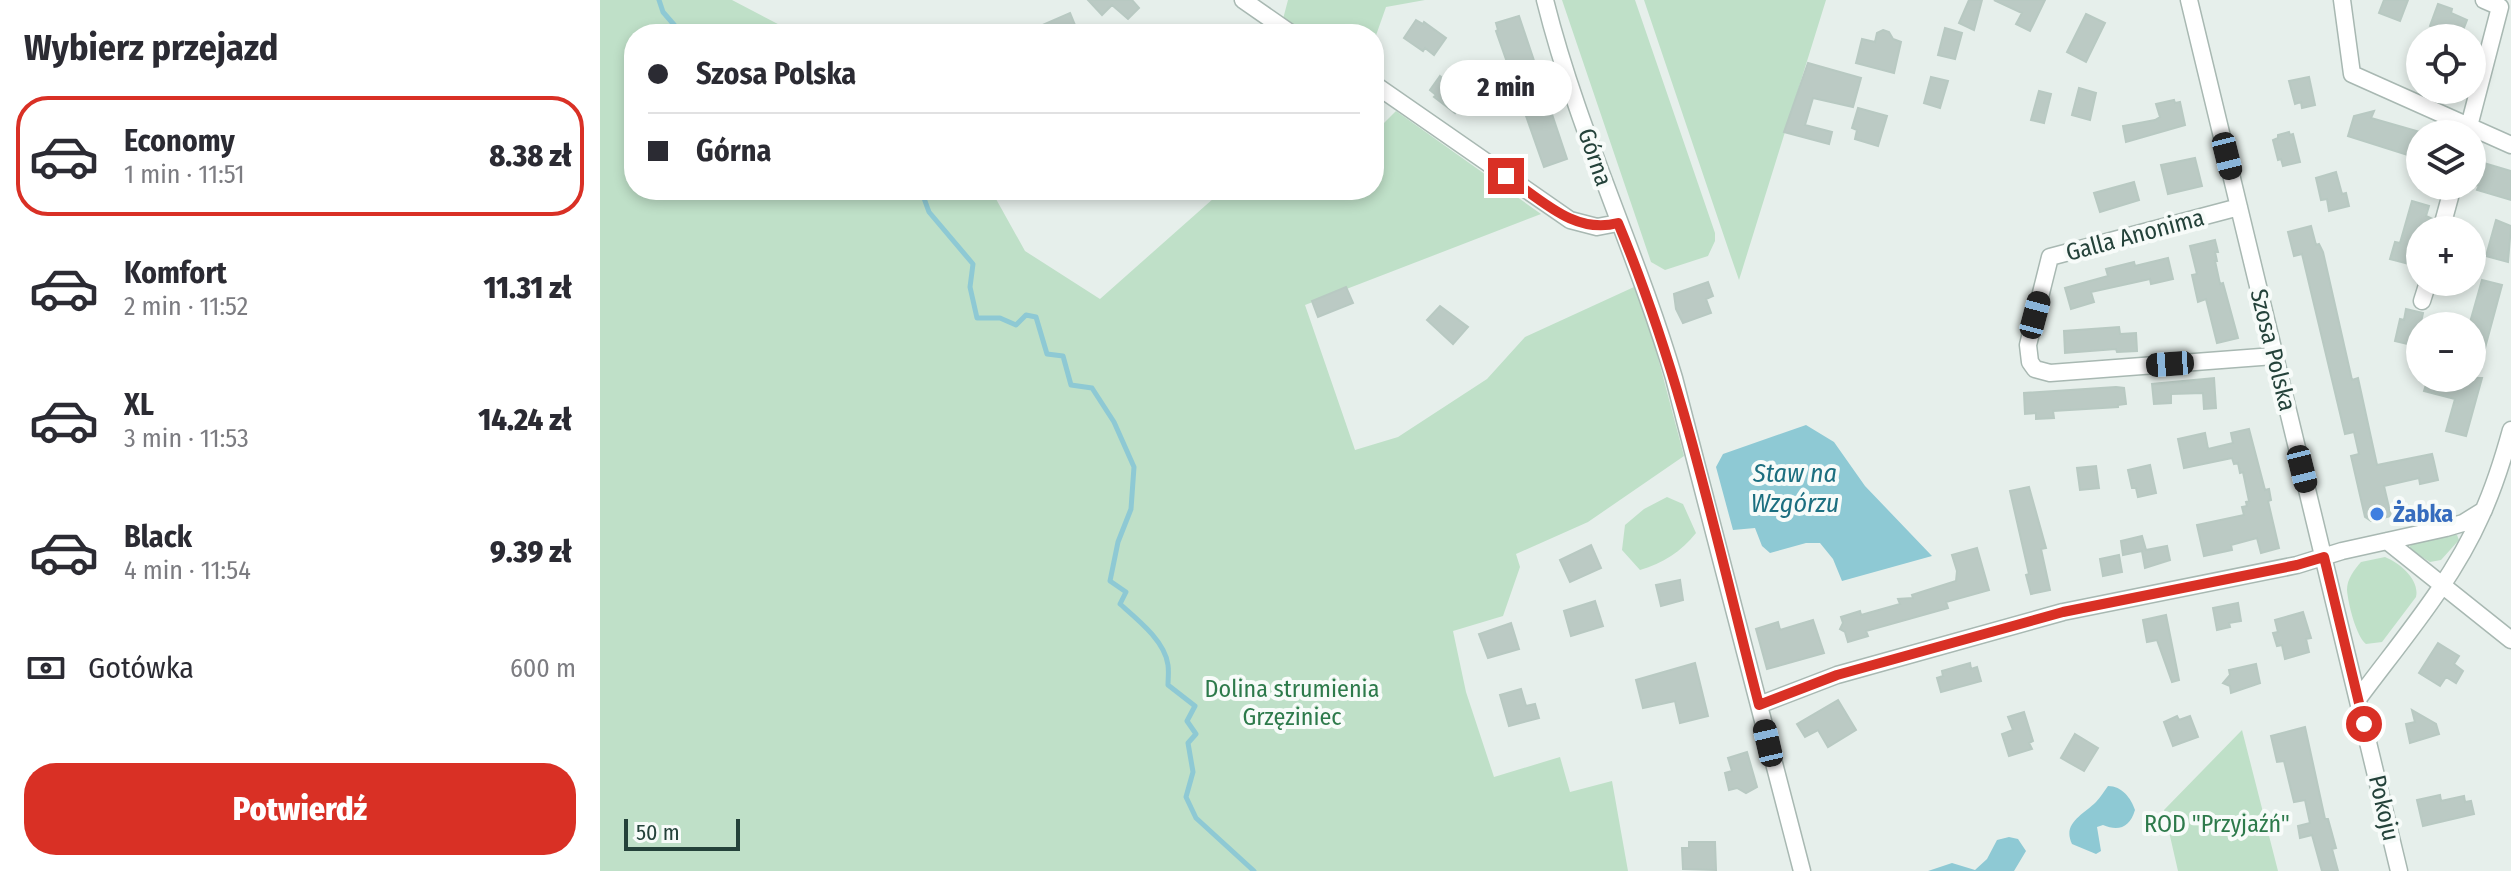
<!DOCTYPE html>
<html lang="pl">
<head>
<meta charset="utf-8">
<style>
  body { margin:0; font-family:"Fira Sans Condensed",sans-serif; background:#f7f7f7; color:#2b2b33; height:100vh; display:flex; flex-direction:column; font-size:30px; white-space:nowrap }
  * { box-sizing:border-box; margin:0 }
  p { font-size:26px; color:#7c7c81 }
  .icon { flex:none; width:44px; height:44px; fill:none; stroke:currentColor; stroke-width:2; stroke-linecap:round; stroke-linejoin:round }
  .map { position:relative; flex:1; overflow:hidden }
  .panel { display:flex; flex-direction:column; background:#fff; width:600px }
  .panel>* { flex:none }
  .top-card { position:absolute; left:24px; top:24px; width:760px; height:176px; border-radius:32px; box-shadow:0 4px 12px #0003; display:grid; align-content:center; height:176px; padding:0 24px; background:#fff }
  .controls { position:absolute; left:1806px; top:24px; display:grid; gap:16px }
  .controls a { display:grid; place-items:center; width:80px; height:80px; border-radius:50%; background:#fff; box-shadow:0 4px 12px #0003; font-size:40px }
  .scale { position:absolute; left:24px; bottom:20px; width:116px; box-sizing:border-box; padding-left:8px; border:4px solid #24423a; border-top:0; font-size:22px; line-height:28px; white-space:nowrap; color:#24423a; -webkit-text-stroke:6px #f7fbf9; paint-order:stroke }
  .end { position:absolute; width:36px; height:36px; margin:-18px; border:10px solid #d93025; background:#fff; box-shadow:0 0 0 4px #fff }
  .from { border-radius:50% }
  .bubble { position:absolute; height:56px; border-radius:28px; background:#fff; box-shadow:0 4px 12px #0003; font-size:26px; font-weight:800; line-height:56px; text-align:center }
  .car { position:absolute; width:24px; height:48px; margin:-24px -12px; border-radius:10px; box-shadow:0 0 6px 2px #0007; background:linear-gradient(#222 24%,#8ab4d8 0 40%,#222 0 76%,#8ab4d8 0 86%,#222 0) }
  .top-card b { display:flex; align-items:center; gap:28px; height:76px; font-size:30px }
  .top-card b+b { border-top:2px solid #e1e1e2 }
  .top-card i { width:20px; height:20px; background:#2b2b33 }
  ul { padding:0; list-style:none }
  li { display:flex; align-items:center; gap:24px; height:120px; margin:0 16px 12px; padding:0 8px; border:4px solid transparent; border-radius:32px }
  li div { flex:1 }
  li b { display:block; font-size:30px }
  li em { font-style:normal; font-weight:800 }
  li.active { border-color:#d93025 }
  li>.icon { width:72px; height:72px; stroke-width:1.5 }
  h2 { padding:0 24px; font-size:36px; line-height:96px }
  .pay { display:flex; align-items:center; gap:20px; height:88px; padding:0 24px; font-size:30px }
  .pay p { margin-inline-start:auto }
  .cta { display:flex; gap:16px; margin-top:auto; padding:16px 24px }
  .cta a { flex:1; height:92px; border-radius:32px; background:#d93025; color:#fff; font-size:32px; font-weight:800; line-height:92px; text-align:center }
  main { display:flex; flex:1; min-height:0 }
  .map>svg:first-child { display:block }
</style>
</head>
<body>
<main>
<section class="panel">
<h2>Wybierz przejazd</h2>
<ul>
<li class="active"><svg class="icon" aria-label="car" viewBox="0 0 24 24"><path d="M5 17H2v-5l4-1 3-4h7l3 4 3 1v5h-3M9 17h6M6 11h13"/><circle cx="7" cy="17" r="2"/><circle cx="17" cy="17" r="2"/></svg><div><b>Economy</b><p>1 min · 11:51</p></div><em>8.38 zł</em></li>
<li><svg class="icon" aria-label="car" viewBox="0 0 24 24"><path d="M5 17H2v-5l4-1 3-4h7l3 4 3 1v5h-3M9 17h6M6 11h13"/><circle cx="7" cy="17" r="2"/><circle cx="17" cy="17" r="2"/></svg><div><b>Komfort</b><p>2 min · 11:52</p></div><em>11.31 zł</em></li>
<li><svg class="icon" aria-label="car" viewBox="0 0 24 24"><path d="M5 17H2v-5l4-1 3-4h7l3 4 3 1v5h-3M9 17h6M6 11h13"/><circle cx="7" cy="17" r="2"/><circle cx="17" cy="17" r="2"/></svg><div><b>XL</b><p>3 min · 11:53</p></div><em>14.24 zł</em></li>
<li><svg class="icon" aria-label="car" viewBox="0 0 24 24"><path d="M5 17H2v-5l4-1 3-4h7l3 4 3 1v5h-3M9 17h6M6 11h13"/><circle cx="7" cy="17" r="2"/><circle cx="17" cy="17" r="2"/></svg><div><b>Black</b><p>4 min · 11:54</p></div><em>9.39 zł</em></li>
</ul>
<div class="pay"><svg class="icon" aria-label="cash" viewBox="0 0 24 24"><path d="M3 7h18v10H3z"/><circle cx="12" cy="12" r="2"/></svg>Gotówka<p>600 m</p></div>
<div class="cta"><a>Potwierdź</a></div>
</section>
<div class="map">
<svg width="1911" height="871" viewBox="0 0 1911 871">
  <rect width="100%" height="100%" fill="#e6efeb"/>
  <path fill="#bfe0c8" d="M0 0H132L197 34H34V190H391L425 251 500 299 623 190H774V133L796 111 941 214 705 305 755 450 798 437 887 379 925 337 1034 287 1044 305 1084 456 988 522 916 554 920 567 903 616 853 631 866 692 894 777 960 757 970 792 1012 781 1028 871H0Z
    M688 0H825L786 7 774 41V34H709L683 19Z
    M962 0H1035L1115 233V241L1108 256 1065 270 1051 262Z
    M1044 0H1226L1139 280 1131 257Z
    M1067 497 1083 504 1096 533C1081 552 1063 563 1040 570L1022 550 1025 525 1044 509Z
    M1854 535H1857L1859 540 1841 560 1830 562 1809 549 1811 544Z
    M1785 557C1800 563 1820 580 1816 597L1782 642 1766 644C1756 636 1748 603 1747 590 1747 579 1754 570 1761 562Z
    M1642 730 1678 871H1578L1564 810Z"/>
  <path fill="#8ec9d4" d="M1206 425 1234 442 1265 486 1332 556 1242 581 1233 559 1220 543H1206L1170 553 1162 546 1155 528 1133 530 1116 467 1123 454Z
    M1508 786C1522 786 1531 798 1535 810 1530 827 1519 832 1503 825L1497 827 1501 851 1496 854 1472 844C1462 823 1483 815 1496 802 1501 797 1504 791 1508 786Z
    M1409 837 1418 839 1426 851 1414 871H1328L1352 863 1375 870 1387 859 1397 840Z"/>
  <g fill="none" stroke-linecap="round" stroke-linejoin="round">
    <path stroke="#8ec9d4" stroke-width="5" d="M59 0 63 12 76 27 75 34
      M321 190 329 212 373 264 370 287 377 318H400L416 325 426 315 436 317 447 354 463 356 471 385 492 388 514 422 534 467 531 509 518 542 510 581 526 592 520 604C537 619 565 641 568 665 569 672 568 679 568 685L595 706 587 721 596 734 588 743 593 772 586 797 596 818 654 871"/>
  </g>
  <path fill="#bbcac4" stroke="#b8c9c2" stroke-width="2" d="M488 0H532L539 8 528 19 512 5 502 15Z
    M1369 0H1382L1374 30 1359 23Z
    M1394 0H1445L1430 31 1416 24 1422 13Z
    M1784 0H1808L1800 21 1779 13Z
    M1838 4 1852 9 1851 13 1867 20 1860 38 1841 35 1843 31 1830 26Z
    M470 13 477 30 469 34H422Z
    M1486 14 1505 23 1486 62 1467 52Z
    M919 16 967 159 944 167 896 31 898 30 896 23Z
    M816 20 823 24 824 22 846 38 834 55 825 48 823 51 804 38Z
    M1345 28 1362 33 1355 59 1338 55Z
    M1283 30 1289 32 1293 39 1301 42 1294 73 1256 63 1262 39 1275 42 1277 33Z
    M1208 63 1261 78 1253 107 1213 98 1205 125 1232 132 1229 144 1184 132Z
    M840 76 866 97 864 100 869 109 859 107 855 113 834 97 836 95 830 90Z
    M1331 77 1348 81 1340 108 1324 103Z
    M1709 77 1715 105 1702 108 1701 102 1695 104 1689 81Z
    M1479 88 1496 93 1490 120 1472 115Z
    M1439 91 1451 94 1444 123 1431 120Z
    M1574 100 1575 103 1580 102 1585 125 1526 142 1523 126 1555 120 1560 117 1556 104Z
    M1258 108 1287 116 1278 146 1255 139 1257 130 1252 128Z
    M1774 111 1771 118 1820 132V159L1748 136 1754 116Z
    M1689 132 1690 135 1693 134 1700 162 1683 166 1681 159 1678 160 1673 140 1678 138V135Z
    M1595 158 1602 186 1568 194 1561 165Z
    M1877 161 1911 171V200L1877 190 1879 186 1872 184Z
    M1736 172 1742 194 1746 193 1749 206 1729 211 1727 199 1721 200 1716 178Z
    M1534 182 1539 200 1500 212 1494 193Z
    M1812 201 1829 206 1826 216 1833 219 1830 229 1820 226V259L1815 258 1813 265 1790 259 1795 242 1800 243Z
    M1896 220 1911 226 1908 262 1886 256Z
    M1711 226 1716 245 1719 244 1723 252 1752 380 1758 378 1777 465 1832 454 1834 462 1838 480 1820 484 1819 478 1784 486 1791 516 1771 521 1765 517 1751 456 1759 454 1754 432 1745 434 1702 254 1694 256 1688 232Z
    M1615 240 1618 252H1615L1617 261H1615L1620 284 1623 283 1638 338 1617 343 1606 299 1598 302 1592 275 1597 274 1590 246Z
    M1568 258 1573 279 1551 284 1550 279 1491 292 1494 302 1471 309 1465 288 1508 276 1506 269 1534 262 1535 266Z
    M1882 280 1902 285 1885 348 1872 344V326H1869Z
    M1108 282 1113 296 1106 299 1111 313 1083 323 1076 309 1074 294Z
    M746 287 753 303 718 317 712 301Z
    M840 306 868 327 853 344 827 320Z
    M1806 309 1823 313 1816 346 1795 341 1800 319 1804 320Z
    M1519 327 1520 334 1536 333 1537 351 1517 352 1516 349 1465 353 1464 331Z
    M1614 378 1616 408 1604 409 1603 393 1571 394V403L1554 404 1552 384Z
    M1828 378 1859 386 1861 378H1882L1866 436 1846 431 1855 399 1824 391Z
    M1516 387 1524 388 1526 404 1518 405V407L1453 411 1454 418 1436 419V413L1425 414 1424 393Z
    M1649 429 1665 490 1669 489 1671 500 1668 501 1679 548 1661 553 1657 538 1631 545 1632 550 1604 556 1597 525 1644 515 1642 507 1647 506 1646 502 1649 501 1643 472 1640 473 1638 463 1634 464 1632 458 1584 468 1578 439 1605 433 1608 449 1633 443 1631 433Z
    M1550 465 1556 493 1538 497 1536 488H1532L1528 470Z
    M1496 466 1499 488 1480 490 1477 468Z
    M1429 487 1446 548 1441 549 1450 590 1431 594 1426 575 1429 574 1410 491Z
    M1542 536 1546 550 1567 546 1570 560 1545 568 1542 551 1523 555 1521 541Z
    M991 545 1001 568 970 582 960 560Z
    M1377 548 1389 590 1346 602 1348 608 1266 631 1268 636 1248 642 1245 632 1240 629 1243 623 1241 617 1260 611 1261 615 1300 604 1298 599 1313 598 1312 595 1356 581 1357 571 1352 555Z
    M1519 555 1522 572 1503 576 1500 559Z
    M1080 580 1083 600 1061 606 1056 585Z
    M995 601 1003 626 971 636 964 611Z
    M1638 603 1641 621 1629 623 1630 627 1617 630 1613 608Z
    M1703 612 1711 638 1706 639 1709 652 1685 659 1682 645 1677 646 1673 633 1678 632 1675 620Z
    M1566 615 1579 680 1572 682 1557 640 1547 642 1543 620Z
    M1213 620 1224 653 1167 669 1156 629 1178 622 1180 630Z
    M911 623 919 649 888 658 879 634Z
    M1838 643 1859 656 1854 664 1863 671 1856 683 1846 677 1840 686 1819 673Z
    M1095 663 1108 716 1080 723 1075 701 1043 708 1036 680Z
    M1370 663 1371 669 1377 667 1381 681 1341 692 1337 678 1343 676 1342 671Z
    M1656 664 1660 683 1631 693 1630 686 1623 683 1630 675 1629 670Z
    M921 689 926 706 935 704 939 718 909 726 900 695Z
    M1238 700 1256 730 1228 747 1218 730 1205 737 1197 724Z
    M1812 710 1836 724 1839 734 1810 743 1806 724 1815 722Z
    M1424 712 1433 741 1429 743 1432 749 1409 756 1402 734 1413 730 1408 717Z
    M1577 716 1579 720 1590 716 1598 737 1573 746 1564 722Z
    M1705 727 1725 819H1728L1736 848 1732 849 1738 871H1722L1712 835 1700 838 1698 826 1710 823 1705 800 1694 802 1684 761 1677 762 1671 736Z
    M1475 734 1498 748 1484 771 1461 758Z
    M1147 752 1157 787 1146 793 1137 788 1129 790 1125 773 1132 771 1128 758Z
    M1840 795 1841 801 1864 796 1865 802 1871 801 1874 814 1823 826 1817 800Z
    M1089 842H1115L1116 870 1083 869 1082 848H1089Z"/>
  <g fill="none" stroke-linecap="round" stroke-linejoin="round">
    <defs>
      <path id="minor" d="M643 0 692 34
        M945 0C977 129 1036 250 1074 378L1202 871
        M1589 0 1799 871
        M1742 0 1752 74 1911 145
        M774 84 970 220 997 227 1018 223
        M1867 134 1900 7 1884 0
        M1639 207 1450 257 1428 345 1430 362 1435 369 1450 373 1674 356
        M1841 230 1853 186
        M1822 301 1828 282
        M1787 541 1911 640
        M1758 699C1801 641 1852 582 1881 516 1894 488 1903 459 1911 430
        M1159 705 1237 675 1463 612 1697 565 1742 551 1846 528 1863 523 1884 510"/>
    </defs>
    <use href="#minor" stroke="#a8b8b2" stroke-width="19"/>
    <use href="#minor" stroke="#fff" stroke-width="16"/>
  </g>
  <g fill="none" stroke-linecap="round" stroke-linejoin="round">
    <path stroke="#d93025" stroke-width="10" d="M906 176C941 199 974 235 1018 223 1083 378 1117 543 1159 705L1237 675 1463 612 1697 565 1724 557 1764 724"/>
  </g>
  <circle fill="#3f7fe0" stroke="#f7fbf9" stroke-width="3" cx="1777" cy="514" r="8"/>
  <g text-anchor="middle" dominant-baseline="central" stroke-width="8" stroke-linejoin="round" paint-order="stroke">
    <g font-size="24" fill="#24423a" stroke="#f7fbf9">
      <text transform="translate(995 157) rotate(71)">Górna</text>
      <text transform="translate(1535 235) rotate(-15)">Galla Anonima</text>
      <text transform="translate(1673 350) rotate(76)">Szosa Polska</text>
      <text transform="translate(1784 808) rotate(77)">Pokoju</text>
    </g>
    <g font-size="24" font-weight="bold" fill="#366cbe" stroke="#f7fbf9" text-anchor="start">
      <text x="1793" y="514">Żabka</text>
    </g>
    <g font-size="24" fill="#2d7a4b" stroke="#f7fbf9">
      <text x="692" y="689">Dolina strumienia<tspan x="692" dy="28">Grzęziniec</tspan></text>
      <text x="1617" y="824">ROD "Przyjaźń"</text>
    </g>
    <g font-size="26" font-style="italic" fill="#1c6f80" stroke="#f7fbf9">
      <text x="1195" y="473">Staw na<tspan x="1195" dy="30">Wzgórzu</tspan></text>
    </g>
  </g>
</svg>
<div class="controls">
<a><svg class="icon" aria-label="locate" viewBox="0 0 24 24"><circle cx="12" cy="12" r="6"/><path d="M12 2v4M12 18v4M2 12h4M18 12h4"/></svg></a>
<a><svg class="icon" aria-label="layers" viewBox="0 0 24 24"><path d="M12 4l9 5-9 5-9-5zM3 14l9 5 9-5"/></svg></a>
<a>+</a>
<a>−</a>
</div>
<div class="scale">50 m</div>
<i class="end from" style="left:1764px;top:724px"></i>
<i class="end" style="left:906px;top:176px"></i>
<div class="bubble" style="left:840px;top:60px;width:132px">2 min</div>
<i class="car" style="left:1627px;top:156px;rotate:166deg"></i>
<i class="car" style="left:1435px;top:315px;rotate:15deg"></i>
<i class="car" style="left:1570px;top:364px;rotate:266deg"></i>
<i class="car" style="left:1702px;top:469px;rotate:166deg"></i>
<i class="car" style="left:1168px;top:743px;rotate:347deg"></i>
<div class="top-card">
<b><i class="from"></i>Szosa Polska</b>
<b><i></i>Górna</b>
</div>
</div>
</main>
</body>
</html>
